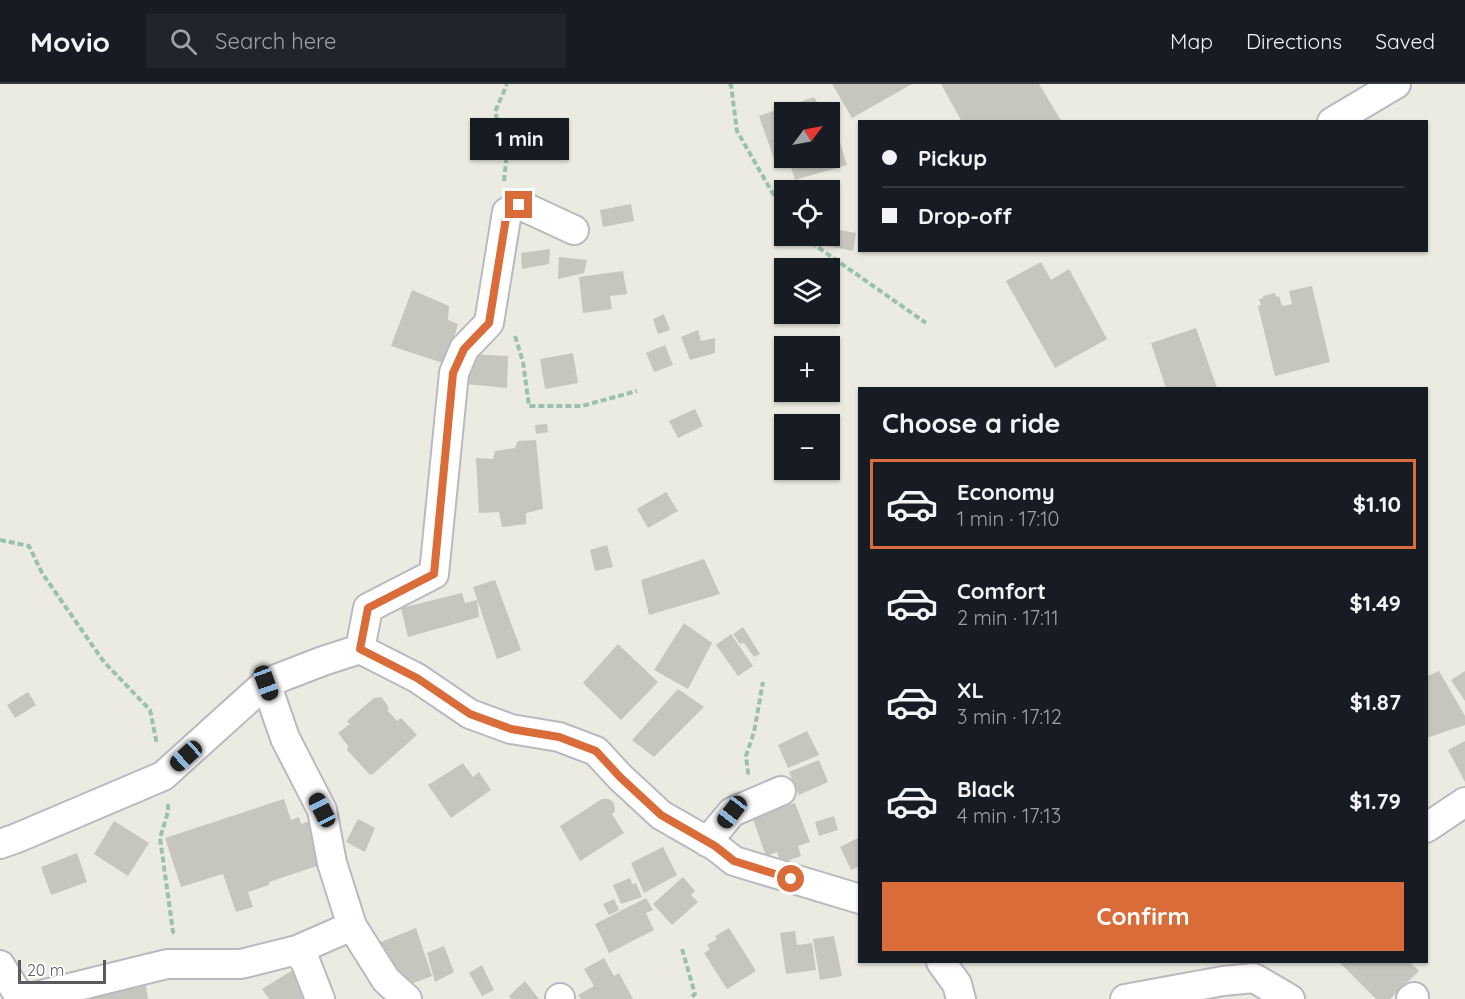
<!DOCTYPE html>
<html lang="en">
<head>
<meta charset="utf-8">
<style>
  body { margin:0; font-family:Quicksand,sans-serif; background:#20242c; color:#f1f3f6; height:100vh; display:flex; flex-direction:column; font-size:22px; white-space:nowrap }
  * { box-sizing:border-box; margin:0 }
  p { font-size:20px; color:#9ea1a6 }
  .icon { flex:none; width:33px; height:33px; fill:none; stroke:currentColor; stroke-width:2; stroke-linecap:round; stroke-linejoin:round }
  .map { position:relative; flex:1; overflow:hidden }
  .panel { position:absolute; left:858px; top:303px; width:570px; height:576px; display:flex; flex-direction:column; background:#171b24; border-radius:0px; box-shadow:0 2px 4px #0004 }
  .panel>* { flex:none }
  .top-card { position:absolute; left:858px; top:36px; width:570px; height:132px; border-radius:0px; box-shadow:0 2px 4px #0004; display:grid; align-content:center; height:132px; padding:0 24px; background:#171b24 }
  .needle { width:39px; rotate:58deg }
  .controls { position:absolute; left:774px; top:18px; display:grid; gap:12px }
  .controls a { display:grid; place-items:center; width:66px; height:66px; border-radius:0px; background:#171b24; box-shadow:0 2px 4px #0004; font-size:30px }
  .scale { position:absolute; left:18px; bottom:15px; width:88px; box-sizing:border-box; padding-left:6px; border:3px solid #5a5b61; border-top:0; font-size:16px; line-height:21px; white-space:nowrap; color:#5a5b61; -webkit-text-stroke:4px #fff; paint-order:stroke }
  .end { position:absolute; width:27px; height:27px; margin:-14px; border:8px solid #d96c39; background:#fff; box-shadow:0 0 0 3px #fff }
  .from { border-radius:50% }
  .bubble { position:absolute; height:42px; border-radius:0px; background:#171b24; box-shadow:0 2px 4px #0004; font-size:20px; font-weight:700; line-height:42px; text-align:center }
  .car { position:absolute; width:18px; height:36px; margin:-18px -9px; border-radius:8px; box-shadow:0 0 4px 2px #0007; background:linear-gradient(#222 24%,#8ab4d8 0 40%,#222 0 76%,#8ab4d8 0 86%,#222 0) }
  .top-card b { display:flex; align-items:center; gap:21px; height:57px; font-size:22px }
  .top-card b+b { border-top:2px solid #363941 }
  .top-card i { width:15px; height:15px; background:#f1f3f6 }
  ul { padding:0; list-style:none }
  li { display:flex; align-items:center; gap:18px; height:90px; margin:0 12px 9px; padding:0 12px; border:3px solid transparent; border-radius:0px }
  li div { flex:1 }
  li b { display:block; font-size:22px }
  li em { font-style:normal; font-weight:700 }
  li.selected { border-color:#d96c39 }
  li>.icon { width:54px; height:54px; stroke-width:1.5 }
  h2 { padding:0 24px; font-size:27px; line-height:72px }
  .button { display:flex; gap:12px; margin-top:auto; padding:12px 24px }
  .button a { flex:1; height:69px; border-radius:0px; background:#d96c39; color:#fff; font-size:24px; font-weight:700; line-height:69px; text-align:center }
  header { display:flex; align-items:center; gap:36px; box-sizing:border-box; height:84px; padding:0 30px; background:#171b24; border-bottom:2px solid #363941 }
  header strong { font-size:28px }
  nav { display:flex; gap:33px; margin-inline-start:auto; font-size:21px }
  .search { width:420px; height:54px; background:#20242c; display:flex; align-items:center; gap:15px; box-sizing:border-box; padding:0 21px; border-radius:0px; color:#9ea1a6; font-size:22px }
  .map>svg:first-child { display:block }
</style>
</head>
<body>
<header>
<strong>Movio</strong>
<div class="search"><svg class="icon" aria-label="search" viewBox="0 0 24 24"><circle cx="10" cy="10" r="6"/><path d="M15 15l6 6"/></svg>Search here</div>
<nav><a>Map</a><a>Directions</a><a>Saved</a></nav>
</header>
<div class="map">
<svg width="1465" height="915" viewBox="0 0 1465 915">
  <rect width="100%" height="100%" fill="#ebebe1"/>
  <path fill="#c7c6be" d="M832 0H912L852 34Z
    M941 0H1039L1062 38H962Z
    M814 13 823 28H784V69L774 75 759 32Z
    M840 58 847 81 795 96 788 74H830V61Z
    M631 120 634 137 603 143 600 126Z
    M830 144 856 149 853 167 818 160 819 152H830Z
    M550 165 549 180 522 185 521 169Z
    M559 173 587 176 584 189 558 195Z
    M1041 178 1051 196 1069 185 1107 255 1055 284 1006 197Z
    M623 187 627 210 610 212 612 225 583 229 579 193Z
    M1312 202 1330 278 1275 292 1258 222 1261 221 1259 215 1263 214V212L1275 209 1276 213 1279 212 1282 222 1292 220 1289 207Z
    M412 206 449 222 448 236 458 240 446 280 391 262Z
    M664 230 670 246 658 250 653 235Z
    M1196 244 1217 304H1166L1151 259Z
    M698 246 701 257 715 254V269L690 276 681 253Z
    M665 261 673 281 654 288 646 269Z
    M573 269 578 299 545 305 540 275Z
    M469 270 508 272 507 304 465 300Z
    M695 325 703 342 678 354 669 337Z
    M547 340 548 348 536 350 535 341Z
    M536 356 543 425 526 429V440L502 443 499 428 479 429 476 374 493 375 495 367 515 364 518 357Z
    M666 408 678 427 648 444 637 425Z
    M607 461 613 483 595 487 590 466Z
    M704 475 720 510 649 531 641 496Z
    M495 496 521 566 497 575 473 503Z
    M462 509 465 519 477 516 479 533 408 553 401 524Z
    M684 539 712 559 688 605 654 586Z
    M743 543 760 570 754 573 744 559 740 560 733 550Z
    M731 550 753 582 738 592 716 561Z
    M618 560 658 598 621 636 583 599Z
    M1439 587 1465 632V641L1426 654V593Z
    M1465 587V617L1451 596Z
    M678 605 704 623 654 673 632 656Z
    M28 608 36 621 15 634 7 621Z
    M381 613 388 622V627L397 637 401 634 417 651 374 689 370 691 347 666 348 662 338 649 350 640 347 637 374 614Z
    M807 647 819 671 788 684 778 661Z
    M1465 657V698L1448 666Z
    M819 676 828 698 799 711 789 688Z
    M463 679 473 693 479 688 491 706 451 734 428 701Z
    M284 715 291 736 299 733 301 740 311 737 323 780 269 798V801L248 808 253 823 236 828 223 790 181 803 165 754Z
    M602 715H609L614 719 615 727 612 730 624 749 580 777 560 742Z
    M795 719 810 758 798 762 801 772 781 779 777 768 766 772 753 735Z
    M834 732 838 746 819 752 815 738Z
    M358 735 375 744 365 768 346 758Z
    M114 737 149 759 128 792 94 770Z
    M860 753V782L851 786 840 763Z
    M663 763 677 791 644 809 631 779Z
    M77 769 87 798 51 811 41 783Z
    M683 793 695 807 691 811 698 818 672 841 653 820Z
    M630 794 632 800 636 799 642 813 621 820 613 801Z
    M646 814 653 826 646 829 654 846 609 869 595 840Z
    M614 815 619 826 609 831 603 820Z
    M416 844 432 892 403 903 376 860Z
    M729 844 756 887 727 905 704 869 710 865 707 861 717 855 715 852Z
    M795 847 797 861 812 859 816 886 786 890 780 849Z
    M834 852 842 892 820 896 813 855Z
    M444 862 454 888 435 898 427 869Z
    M604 874 614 892 619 889 633 915H581L578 911 594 902 584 885Z
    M1339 878H1410L1419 887 1390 915H1376Z
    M482 881 494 906 482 912 469 889Z
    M296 884 315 915H269L262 905Z
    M525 897 539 915H511L509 912Z
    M146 902 148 915H92V912Z"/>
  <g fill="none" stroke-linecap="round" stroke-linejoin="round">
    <defs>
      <path id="minor" d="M1332 38 1396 0
        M360 565 368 524 434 490 454 289 464 265 489 239 507 128 520 121 574 146
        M1426 744 1465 718
        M707 758 732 728 781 707
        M0 760 17 754 163 692 266 599 323 577 360 565 417 594 470 630 511 645 559 653 596 667 620 693 661 731 715 762 734 777 860 815
        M352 842 386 896 407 915
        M297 866 306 879 320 915
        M941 878 957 900 961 915
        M0 881 21 915
        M560 914V915
        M25 915 167 880H241L297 866 352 842 332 779 322 726 285 654 266 599
        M1125 915 1223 897 1254 894 1290 915
        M1411 915 1414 913"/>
    </defs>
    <use href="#minor" stroke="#b9b9bf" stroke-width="32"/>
    <path stroke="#9ac1ae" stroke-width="4" stroke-dasharray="6 3" stroke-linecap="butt" d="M729 0 731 1 737 47 772 108 784 124
      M504 97 507 67 495 28 507 0
      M805 152 809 157 926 239
      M515 252 523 278 529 322H582L637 307
      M0 456 29 462 42 489 104 578 150 626 157 660
      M747 690 748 689 746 672 754 648 763 598
      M168 720V728L160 754 173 848 176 850
      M682 865 695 910 690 915"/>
    <use href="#minor" stroke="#fff" stroke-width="28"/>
  </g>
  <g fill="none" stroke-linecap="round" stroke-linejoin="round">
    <path stroke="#d96c39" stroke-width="8" d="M519 121 507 128 489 239 464 265 453 289 434 490 368 524 360 565 417 594 470 630 511 645 559 653 596 667 620 693 661 731 715 762 734 777 791 795"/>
  </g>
</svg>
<div class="controls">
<a><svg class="needle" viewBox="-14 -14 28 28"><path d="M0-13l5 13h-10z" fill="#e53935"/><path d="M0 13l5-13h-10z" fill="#9ea1a6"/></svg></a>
<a><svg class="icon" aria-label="locate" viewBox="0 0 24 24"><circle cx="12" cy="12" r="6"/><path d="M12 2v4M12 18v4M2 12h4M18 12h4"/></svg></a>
<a><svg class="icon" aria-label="layers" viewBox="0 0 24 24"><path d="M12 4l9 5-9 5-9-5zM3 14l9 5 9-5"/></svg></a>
<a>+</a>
<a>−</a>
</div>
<div class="scale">20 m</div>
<i class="end from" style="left:791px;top:795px"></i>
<i class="end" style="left:519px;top:121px"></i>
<div class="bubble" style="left:470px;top:34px;width:99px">1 min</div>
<i class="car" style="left:266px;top:599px;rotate:160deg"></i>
<i class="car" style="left:186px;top:672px;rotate:228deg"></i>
<i class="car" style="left:322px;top:726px;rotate:333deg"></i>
<i class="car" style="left:732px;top:728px;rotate:218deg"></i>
<div class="top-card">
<b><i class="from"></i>Pickup</b>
<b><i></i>Drop-off</b>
</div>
<section class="panel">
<h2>Choose a ride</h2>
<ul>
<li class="selected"><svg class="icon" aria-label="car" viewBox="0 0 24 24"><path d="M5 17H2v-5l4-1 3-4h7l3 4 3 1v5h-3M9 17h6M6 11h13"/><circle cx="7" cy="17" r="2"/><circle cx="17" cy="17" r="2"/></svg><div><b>Economy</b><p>1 min · 17:10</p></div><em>$1.10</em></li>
<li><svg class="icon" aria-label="car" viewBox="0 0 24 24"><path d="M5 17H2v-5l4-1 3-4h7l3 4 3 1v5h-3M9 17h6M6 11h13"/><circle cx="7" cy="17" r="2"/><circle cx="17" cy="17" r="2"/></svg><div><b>Comfort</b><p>2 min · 17:11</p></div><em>$1.49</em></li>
<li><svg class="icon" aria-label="car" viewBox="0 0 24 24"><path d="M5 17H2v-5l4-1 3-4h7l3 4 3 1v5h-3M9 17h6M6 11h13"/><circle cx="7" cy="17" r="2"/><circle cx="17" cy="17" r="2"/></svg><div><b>XL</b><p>3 min · 17:12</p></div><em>$1.87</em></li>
<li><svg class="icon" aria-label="car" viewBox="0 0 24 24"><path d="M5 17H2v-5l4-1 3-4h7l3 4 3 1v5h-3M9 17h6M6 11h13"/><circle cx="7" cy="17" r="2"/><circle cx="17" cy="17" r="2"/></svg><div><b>Black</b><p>4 min · 17:13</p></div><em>$1.79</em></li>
</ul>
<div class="button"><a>Confirm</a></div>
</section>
</div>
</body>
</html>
